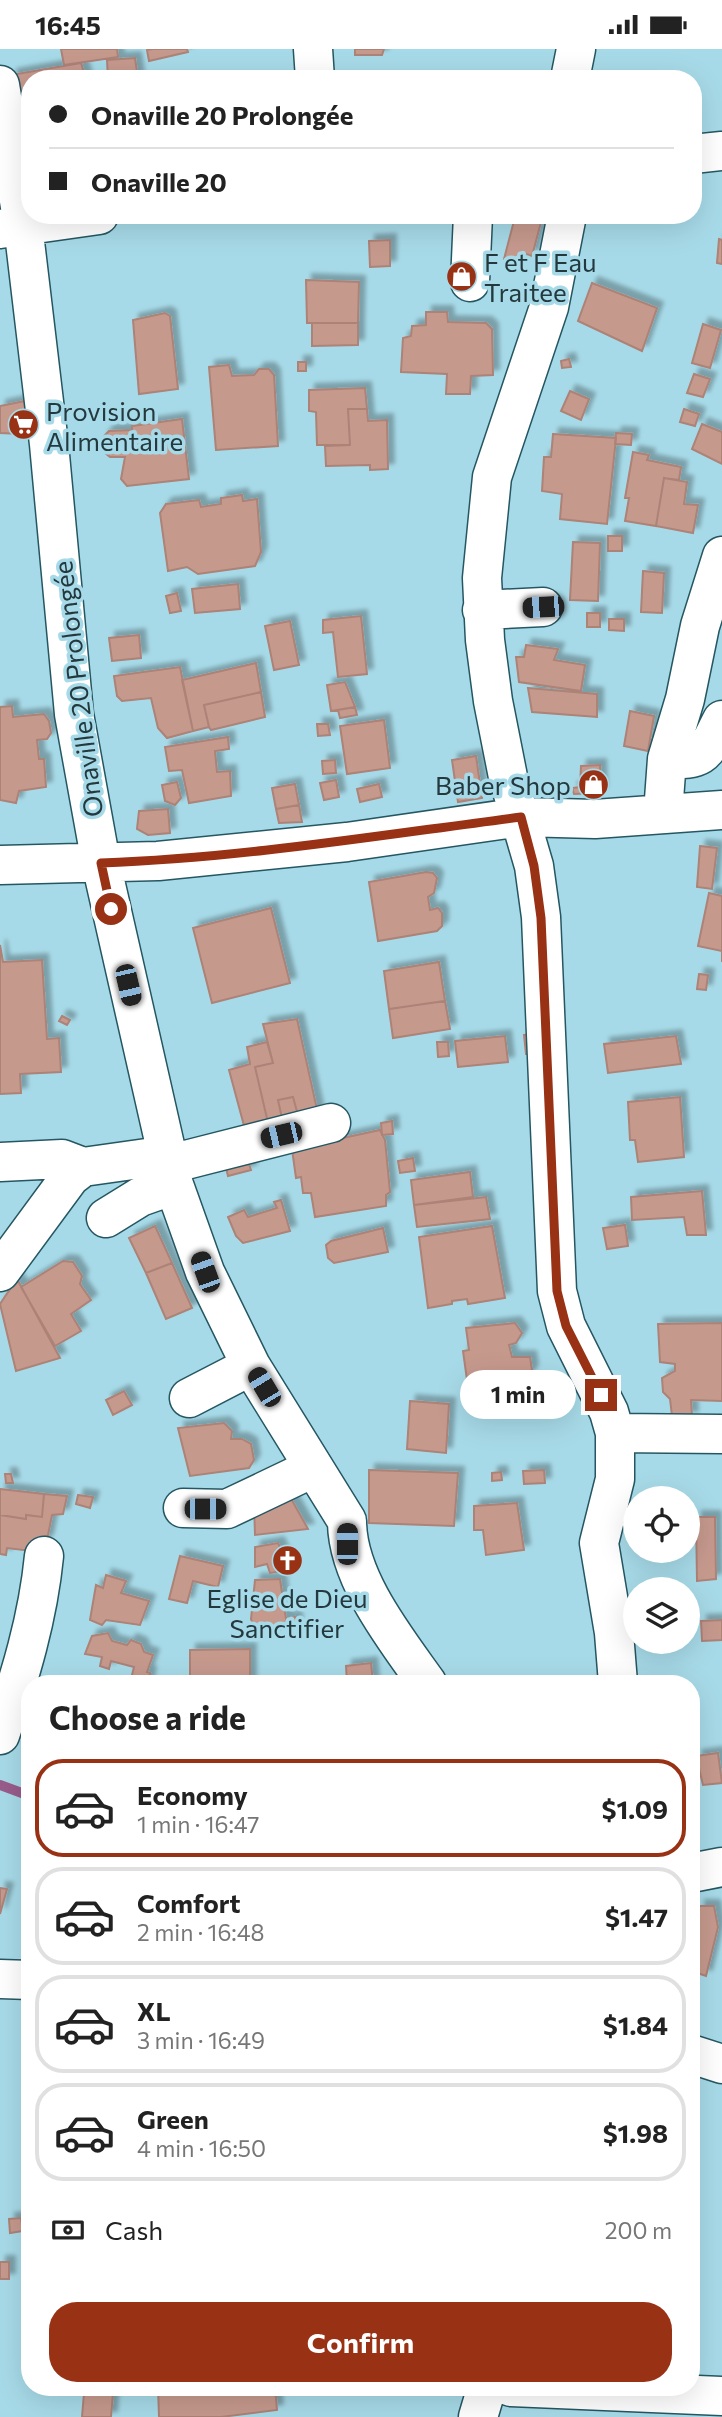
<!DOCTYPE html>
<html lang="en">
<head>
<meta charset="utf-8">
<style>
  body { margin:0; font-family:Commissioner,sans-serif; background:#f6f6f6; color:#222; height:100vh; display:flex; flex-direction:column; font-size:26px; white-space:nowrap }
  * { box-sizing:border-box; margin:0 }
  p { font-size:23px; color:#767676 }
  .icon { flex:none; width:38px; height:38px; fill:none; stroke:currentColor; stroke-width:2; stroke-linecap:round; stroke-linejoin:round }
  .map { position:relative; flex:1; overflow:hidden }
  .panel { position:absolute; left:21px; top:1626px; width:679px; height:721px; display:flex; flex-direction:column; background:#fff; border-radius:28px; box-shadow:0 7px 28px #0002 }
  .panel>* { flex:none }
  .hud { position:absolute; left:21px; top:21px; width:681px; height:154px; border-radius:28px; box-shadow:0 7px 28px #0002; display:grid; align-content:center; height:154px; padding:0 28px; background:#fff }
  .tools { position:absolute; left:623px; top:1437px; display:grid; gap:14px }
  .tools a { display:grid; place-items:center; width:77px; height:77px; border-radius:50%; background:#fff; box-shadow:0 7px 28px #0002; font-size:35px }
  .end { position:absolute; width:32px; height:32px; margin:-16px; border:9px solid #993115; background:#fff; box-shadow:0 0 0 4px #fff }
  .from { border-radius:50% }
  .bubble { position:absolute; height:49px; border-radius:24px; background:#fff; box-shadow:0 7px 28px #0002; font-size:23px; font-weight:700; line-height:49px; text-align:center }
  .car { position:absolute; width:21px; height:42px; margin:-21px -10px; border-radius:9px; box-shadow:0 0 5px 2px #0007; background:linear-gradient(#222 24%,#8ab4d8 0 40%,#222 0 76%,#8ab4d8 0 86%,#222 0) }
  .hud b { display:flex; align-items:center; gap:24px; height:66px; font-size:26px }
  .hud b+b { border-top:2px solid #e0e0e0 }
  .hud i { width:18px; height:18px; background:#222 }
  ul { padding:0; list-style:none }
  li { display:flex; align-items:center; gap:21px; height:98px; margin:0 14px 10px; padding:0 14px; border:4px solid #e0e0e0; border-radius:28px }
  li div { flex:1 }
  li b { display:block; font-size:26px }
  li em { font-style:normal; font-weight:700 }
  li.current { border-color:#993115 }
  li>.icon { width:63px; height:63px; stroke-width:1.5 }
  h2 { padding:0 28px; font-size:32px; line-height:84px }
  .pay { display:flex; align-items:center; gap:18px; height:77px; padding:0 28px; font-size:26px }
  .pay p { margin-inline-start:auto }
  .button { display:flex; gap:14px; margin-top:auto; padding:14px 28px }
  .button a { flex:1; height:80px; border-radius:28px; background:#993115; color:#fff; font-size:28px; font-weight:700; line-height:80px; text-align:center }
  .status { display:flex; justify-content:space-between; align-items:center; height:49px; padding:0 35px; background:#fff; direction:ltr }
  .status svg { height:19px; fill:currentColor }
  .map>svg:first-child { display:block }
</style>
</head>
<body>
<div class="status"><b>16:45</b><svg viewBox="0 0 49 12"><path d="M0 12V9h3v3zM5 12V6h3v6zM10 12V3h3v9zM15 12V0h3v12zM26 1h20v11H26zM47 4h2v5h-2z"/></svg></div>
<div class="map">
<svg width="722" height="2368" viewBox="0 0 722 2368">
  <defs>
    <filter id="shadow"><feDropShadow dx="6" dy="-6" stdDeviation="2" flood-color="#0004"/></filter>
  </defs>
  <rect width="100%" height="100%" fill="#a7dae8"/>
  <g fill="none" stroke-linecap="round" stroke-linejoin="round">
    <path stroke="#995c8b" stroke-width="10" d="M0 1736 30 1747"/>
  </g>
  <path fill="#c6998d" stroke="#ad8277" stroke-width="2" filter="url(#shadow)" d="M61 0H117L118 8 64 16Z
    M153 0H187L188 3 149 12 147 1Z
    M355 0H384L382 6H355Z
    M135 9 138 30H108L107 11Z
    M81 14 86 30H30V143L11 26Z
    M515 168 541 173 532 207 523 204 520 215 504 210Z
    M719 190 722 191V215L717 214Z
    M390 191V217L370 218 369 192Z
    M306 231 359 233 358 274H307Z
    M592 234 657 259 642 302 578 272Z
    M426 263H447L448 273 486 274 492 280 493 326 471 327 470 345H446L447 325 401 323 403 289 411 287 412 277 426 276Z
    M165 264 170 267 178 340 139 345 133 271Z
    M312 274H358V296L312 297Z
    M703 275 721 281 710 319 692 314Z
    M569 310 571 318 562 319 561 312Z
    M298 313H306V322H298Z
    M229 316 232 327 254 326 259 320H269L274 326 278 397 216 401 209 318Z
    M694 325 710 330 703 348 687 344Z
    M365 339 367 360H348L350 396H317L316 363 309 362V341Z
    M570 342 589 350 581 371 561 362Z
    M25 352 32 366 18 367 21 385 0 384V357Z
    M348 360H367L368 372 387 371 388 420 370 421V416L326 417 325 397 350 396Z
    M684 360 699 365 695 377 680 373Z
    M32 366 34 385H21L18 367Z
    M182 370 189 430 127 437 121 430 125 408H110L105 404 103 388 109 382 132 381V377Z
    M702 375 722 383V415L692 400Z
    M616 384 632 385 631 396 615 395Z
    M553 385 616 389 607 475 560 470 562 445 542 442 544 408H551Z
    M633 403 649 406 647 411 681 418 679 431 664 429 656 477 625 472 629 449H625Z
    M664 429 687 433 684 455 698 456 693 484 656 477Z
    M242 446 243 452 257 450 261 503 255 517 198 525 187 518 168 522 160 464 166 455 199 451 201 458 221 455V449Z
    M608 487H622V502H608Z
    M573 493 600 494 598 552 570 551Z
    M643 522 664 524 662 564 641 563Z
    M238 535 240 560 195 564 192 540Z
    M177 544 181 562 170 564 166 547Z
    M587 564H600V578H587Z
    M361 567 367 625 338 628 333 583 323 584V571Z
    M609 570H624V582L609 581Z
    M290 572 299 616 274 621 265 577Z
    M139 586 141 609 112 612 109 589Z
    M526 596 558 600 554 611 585 616 581 642 519 633 516 608H524Z
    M256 614 261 643 204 656 209 678 193 682 182 631Z
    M180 618 193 682 167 689 158 679 151 649 122 652 117 647 114 627Z
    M345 633 355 658 331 662 327 636Z
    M528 639 597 645V668L532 663Z
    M261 643 265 668 211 681 209 678 204 656Z
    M12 657 13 668 44 665 49 672 51 684 47 690 37 691 39 710H44L46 738 19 742 16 754 0 751V658Z
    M355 658 357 666 340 669 338 661Z
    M630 662 654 667 648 702 624 697Z
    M384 671 390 719 347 725 340 677Z
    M317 675H328L330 686 318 687Z
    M228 688 229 700 215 702 217 723 230 722 231 747 189 754 182 721 169 722 165 698Z
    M476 707 482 749 458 753 452 711Z
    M335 711 336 724 323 725 322 712Z
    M600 716 601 744 574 745 572 739 580 738 581 717Z
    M336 731 339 748 324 751 320 734Z
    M177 733 181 749 175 756 165 752 162 736Z
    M295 735 299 756 276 760 272 739Z
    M379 735 382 748 360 753 357 740Z
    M299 756 302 773 279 774 276 760Z
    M168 760 170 784 148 786 137 780 139 762Z
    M700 797 717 799 712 840 697 838Z
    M426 823 433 824 437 829 434 844 428 848 430 861 438 859 442 864V877L437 882 378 892 369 833Z
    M709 844 722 847V913V902L698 897Z
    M271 859 290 934 212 954 193 879Z
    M0 896 3 913 42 911 47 990 59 989 61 1023 20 1025 21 1044 0 1045Z
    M439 913 445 952 389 960 384 922Z
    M699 925 708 926 706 941 697 940Z
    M445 952 450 980 393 989 389 960Z
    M62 967 70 971 67 976 59 972Z
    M297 970 318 1065 299 1070 293 1048 278 1051 283 1074 269 1078 255 1018 273 1014 263 975Z
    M537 985 538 1005H526L524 986Z
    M505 987 508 1013 458 1018 455 992Z
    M676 987 681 1015 608 1024 604 995Z
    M267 993 273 1014 255 1018 269 1078 246 1084 229 1021 250 1015 247 998Z
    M437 993H448L449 1007 438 1008Z
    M293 1048 299 1070 283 1074 278 1051Z
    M680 1048 684 1108 638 1113 635 1091H630L628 1053Z
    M392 1072 393 1085 382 1086 381 1074Z
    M380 1081 385 1091 390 1143 386 1146V1157L315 1168 311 1144H303L301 1128 296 1129 292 1100Z
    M246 1106 251 1121 228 1127 224 1111Z
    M413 1109 415 1122 400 1124 398 1112Z
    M470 1123 473 1148 414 1156 411 1131Z
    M702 1142 706 1186H687L684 1168 632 1171 631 1148Z
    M486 1148 490 1170 417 1178 414 1156Z
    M281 1151 290 1182 243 1194 236 1187 228 1168 244 1161 248 1168 277 1159 274 1153Z
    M625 1176 628 1197 607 1200 603 1179Z
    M155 1177 172 1214 146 1224 129 1189Z
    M492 1177 505 1249 468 1255 467 1250 452 1252V1255L428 1259 419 1188Z
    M383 1179 388 1203 334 1214 328 1209 326 1196 331 1192Z
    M63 1212 73 1213 82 1227 80 1235 91 1251 71 1265 81 1282 55 1297 21 1238Z
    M172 1214 192 1259 166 1270 146 1224Z
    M17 1230 60 1309 16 1322 0 1255Z
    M515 1274 522 1284 516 1294 509 1296 512 1308H530L532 1321 528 1327 468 1338 463 1302 469 1301 466 1279Z
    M722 1274V1352L691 1351 692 1368 672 1367 670 1350 663 1343 662 1329 675 1322V1315L660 1313 658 1275Z
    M124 1342 132 1356 113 1366 106 1351Z
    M410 1352 449 1355 446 1404 407 1400Z
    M224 1374 232 1382 231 1390H242L251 1395 254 1411 249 1419 190 1427 178 1379Z
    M369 1421 458 1424 454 1477 369 1474Z
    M544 1421 545 1434 524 1435 523 1422Z
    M501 1423 502 1431 492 1432V1424Z
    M5 1425H11L13 1434H6Z
    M0 1440 44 1445 42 1468 26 1466V1470L0 1466Z
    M44 1445 67 1447 63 1465 52 1466 47 1491 32 1502 7 1499 6 1506 0 1505V1466L26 1470V1466L42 1468Z
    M78 1446 93 1448 90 1459 76 1455Z
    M289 1446 308 1480 255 1486 254 1454Z
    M517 1454 524 1501 486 1506 483 1481H474V1457Z
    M696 1468H715L716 1530 697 1532Z
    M278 1494 290 1521 270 1524 267 1515 255 1518V1498Z
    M180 1507 223 1517 218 1538 193 1532 187 1554 169 1550Z
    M106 1526 126 1532 121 1544 149 1552 140 1576 106 1571 102 1576 90 1571 96 1536 103 1539Z
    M280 1530 286 1570 295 1568 297 1575 258 1588 251 1570 255 1531Z
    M722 1571V1591L702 1592 701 1572Z
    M108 1584 112 1592 127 1596 131 1591 141 1595 144 1603 153 1606 147 1623 150 1624 148 1634H130L134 1618 111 1612 109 1620 100 1617 102 1608 85 1605 92 1587Z
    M250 1600V1634H190V1601Z
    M371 1614 373 1634H347L346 1617Z
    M718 1704 722 1734 703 1736 696 1707Z
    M0 1839 7 1840 0 1865Z
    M699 1857H714L718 1878 706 1927 691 1922V1865L699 1866Z
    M21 2169 23 2182 10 2184 9 2170Z
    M0 2213H9V2230H0Z
    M158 2338H275L277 2361 221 2368H159Z
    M84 2344H113L111 2368H82Z"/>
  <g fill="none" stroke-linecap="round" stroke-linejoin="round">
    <defs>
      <path id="minor" d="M313 0 315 30
        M570 30 576 0
        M0 36 23 176 49 395 74 665 101 814 174 1136 205 1223 251 1317 347 1472C347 1529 395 1589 427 1634
        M693 105 722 102
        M567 166 549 258 492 428 482 529 485 591 493 652 508 728 534 817 541 868 557 1242 566 1277 609 1363 615 1384V1430L599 1494 614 1584 618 1634
        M0 180 99 166
        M470 233 473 166
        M482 561 543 558
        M667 710C708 712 705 703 722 671
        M663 764 667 710 685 650 700 577 722 507
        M0 816 158 812 347 793 521 768 595 770 722 761
        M0 1113 62 1110 83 1118
        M170 1115 331 1074
        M106 1169 140 1148 174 1136
        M0 1223 70 1128 83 1118 168 1106
        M189 1349 251 1317
        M615 1384 722 1385
        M183 1459 227 1460 313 1419
        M0 1686C20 1628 38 1569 44 1507
        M691 1824 722 1818
        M0 1930 30 1931
        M691 2005 722 2015
        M511 2338 722 2347
        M478 2368 487 2338"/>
    </defs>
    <use href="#minor" stroke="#255762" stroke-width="41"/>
    <use href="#minor" stroke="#fff" stroke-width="38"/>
  </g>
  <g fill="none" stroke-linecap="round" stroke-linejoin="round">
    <path stroke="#993115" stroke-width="9" d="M111 860 101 814C242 809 381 786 521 768L534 817 541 869 557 1242 566 1277 601 1346"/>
  </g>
  <defs>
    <symbol id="shop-disc" viewBox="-11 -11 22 22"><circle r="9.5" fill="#993115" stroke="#a7dae8"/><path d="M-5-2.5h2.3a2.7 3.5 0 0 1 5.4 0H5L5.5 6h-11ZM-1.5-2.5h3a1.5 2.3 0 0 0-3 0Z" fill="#fff"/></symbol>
    <symbol id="supermarket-disc" viewBox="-11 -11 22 22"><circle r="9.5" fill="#993115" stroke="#a7dae8"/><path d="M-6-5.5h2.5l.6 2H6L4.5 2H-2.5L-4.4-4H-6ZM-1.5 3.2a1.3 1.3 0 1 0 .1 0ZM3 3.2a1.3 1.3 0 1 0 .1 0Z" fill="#fff"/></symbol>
    <symbol id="church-disc" viewBox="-11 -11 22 22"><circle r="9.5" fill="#993115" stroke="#a7dae8"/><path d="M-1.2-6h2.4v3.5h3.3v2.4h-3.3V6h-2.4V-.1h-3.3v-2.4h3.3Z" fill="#fff"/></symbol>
  </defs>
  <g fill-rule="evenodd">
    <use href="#shop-disc" x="444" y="210" width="35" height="35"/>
    <use href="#supermarket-disc" x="6" y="358" width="35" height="35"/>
    <use href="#shop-disc" x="576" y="718" width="35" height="35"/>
    <use href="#church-disc" x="270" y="1494" width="35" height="35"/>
  </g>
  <g text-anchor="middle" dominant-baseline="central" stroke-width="7" stroke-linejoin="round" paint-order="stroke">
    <g font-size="26" fill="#24393e" stroke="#a7dae8" text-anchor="start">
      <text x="484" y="212">F et F Eau<tspan x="484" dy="30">Traitee</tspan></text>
      <text x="46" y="361">Provision<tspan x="46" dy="30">Alimentaire</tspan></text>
      <text x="571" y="735" text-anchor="end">Baber Shop</text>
      <text x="287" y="1548" text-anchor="middle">Eglise de Dieu<tspan x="287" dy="30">Sanctifier</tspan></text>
    </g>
    <g font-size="26" fill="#24393e" stroke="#a7dae8">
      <text transform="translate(77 640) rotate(-97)">Onaville 20 Prolongée</text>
    </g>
  </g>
</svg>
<div class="tools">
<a><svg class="icon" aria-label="locate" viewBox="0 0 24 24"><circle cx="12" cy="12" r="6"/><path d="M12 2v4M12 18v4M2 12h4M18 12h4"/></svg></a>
<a><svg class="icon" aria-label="layers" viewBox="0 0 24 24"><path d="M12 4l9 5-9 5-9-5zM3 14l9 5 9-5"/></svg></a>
</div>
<i class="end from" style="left:111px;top:860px"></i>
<i class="end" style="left:601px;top:1346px"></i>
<div class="bubble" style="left:460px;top:1321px;width:116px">1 min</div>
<i class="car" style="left:543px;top:558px;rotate:267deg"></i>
<i class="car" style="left:128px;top:936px;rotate:167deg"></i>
<i class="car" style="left:281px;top:1086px;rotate:257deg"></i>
<i class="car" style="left:205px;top:1223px;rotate:340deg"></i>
<i class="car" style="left:264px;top:1338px;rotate:329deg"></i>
<i class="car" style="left:205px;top:1460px;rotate:90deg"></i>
<i class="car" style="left:347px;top:1495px;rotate:0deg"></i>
<div class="hud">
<b><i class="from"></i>Onaville 20 Prolongée</b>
<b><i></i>Onaville 20</b>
</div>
<section class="panel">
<h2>Choose a ride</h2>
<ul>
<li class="current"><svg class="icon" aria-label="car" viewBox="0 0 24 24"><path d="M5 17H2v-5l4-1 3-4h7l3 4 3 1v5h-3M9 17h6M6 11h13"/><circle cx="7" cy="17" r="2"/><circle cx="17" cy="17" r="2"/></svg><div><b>Economy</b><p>1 min · 16:47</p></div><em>$1.09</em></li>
<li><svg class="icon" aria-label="car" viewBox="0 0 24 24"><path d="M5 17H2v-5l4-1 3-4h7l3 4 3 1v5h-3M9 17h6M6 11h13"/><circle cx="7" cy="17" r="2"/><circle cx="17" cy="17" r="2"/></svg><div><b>Comfort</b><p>2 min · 16:48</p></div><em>$1.47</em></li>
<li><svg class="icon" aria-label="car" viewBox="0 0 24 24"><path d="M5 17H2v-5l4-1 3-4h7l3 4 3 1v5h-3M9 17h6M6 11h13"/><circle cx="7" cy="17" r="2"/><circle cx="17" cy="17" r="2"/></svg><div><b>XL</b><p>3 min · 16:49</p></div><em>$1.84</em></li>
<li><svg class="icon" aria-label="car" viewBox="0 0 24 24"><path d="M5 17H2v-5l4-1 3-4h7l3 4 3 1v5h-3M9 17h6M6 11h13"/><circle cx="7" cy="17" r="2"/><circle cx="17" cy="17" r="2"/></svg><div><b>Green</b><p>4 min · 16:50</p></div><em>$1.98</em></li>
</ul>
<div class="pay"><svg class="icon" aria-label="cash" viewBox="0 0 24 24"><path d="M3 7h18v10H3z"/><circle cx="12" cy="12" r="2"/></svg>Cash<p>200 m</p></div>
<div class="button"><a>Confirm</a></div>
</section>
</div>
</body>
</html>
